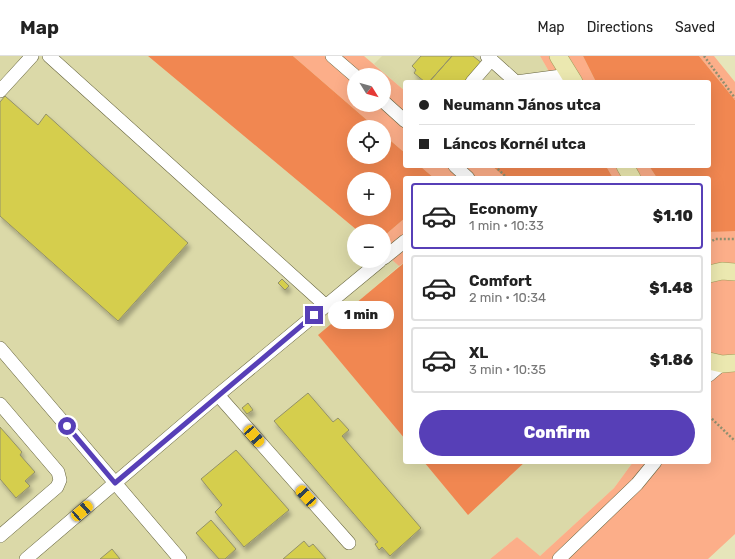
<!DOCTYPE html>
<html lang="en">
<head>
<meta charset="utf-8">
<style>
  body { margin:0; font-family:Rubik,sans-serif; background:#f2f2f2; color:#222; height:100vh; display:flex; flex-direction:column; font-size:15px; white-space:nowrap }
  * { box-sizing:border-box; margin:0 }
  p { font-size:13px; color:#767676 }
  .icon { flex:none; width:22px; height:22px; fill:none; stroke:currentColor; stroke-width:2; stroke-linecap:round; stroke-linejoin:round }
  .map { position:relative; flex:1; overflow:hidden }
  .drawer { position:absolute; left:403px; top:120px; width:308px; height:288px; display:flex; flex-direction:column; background:#fff; border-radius:4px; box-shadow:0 4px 16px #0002 }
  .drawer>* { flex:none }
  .hud { position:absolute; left:403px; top:24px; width:308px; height:88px; border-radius:4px; box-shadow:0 4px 16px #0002; display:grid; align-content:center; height:88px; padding:0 16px; background:#fff }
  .needle { width:26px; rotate:127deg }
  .controls { position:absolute; left:347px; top:12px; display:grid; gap:8px }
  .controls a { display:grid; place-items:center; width:44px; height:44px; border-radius:50%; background:#fff; box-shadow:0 4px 16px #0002; font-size:20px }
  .end { position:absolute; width:18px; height:18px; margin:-9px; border:5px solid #573fb7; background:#fff; box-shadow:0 0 0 2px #fff }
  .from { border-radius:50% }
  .bubble { position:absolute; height:28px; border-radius:14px; background:#fff; box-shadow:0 4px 16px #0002; font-size:13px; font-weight:800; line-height:28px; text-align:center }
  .car { position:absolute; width:12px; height:24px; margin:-12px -6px; border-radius:5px; box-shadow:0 0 3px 1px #0007; background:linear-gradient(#f5c518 24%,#345 0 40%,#f5c518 0 76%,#345 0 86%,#f5c518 0) }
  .hud b { display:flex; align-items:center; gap:14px; height:38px; font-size:15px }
  .hud b+b { border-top:1px solid #e0e0e0 }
  .hud i { width:10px; height:10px; background:#222 }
  ul { padding:7px 0 0; list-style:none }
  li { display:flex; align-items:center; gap:12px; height:66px; margin:0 8px 6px; padding:0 8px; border:2px solid #e0e0e0; border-radius:4px }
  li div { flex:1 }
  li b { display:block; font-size:15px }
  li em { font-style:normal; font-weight:800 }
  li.selected { border-color:#573fb7 }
  li>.icon { width:36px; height:36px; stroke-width:1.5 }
  .action { display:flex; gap:8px; margin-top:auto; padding:8px 16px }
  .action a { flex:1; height:46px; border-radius:24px; background:#573fb7; color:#fff; font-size:16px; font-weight:800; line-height:46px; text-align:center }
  header { display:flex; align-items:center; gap:24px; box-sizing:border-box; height:56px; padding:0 20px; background:#fff; border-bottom:1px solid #e0e0e0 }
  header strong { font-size:19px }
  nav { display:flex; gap:22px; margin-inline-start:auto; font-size:14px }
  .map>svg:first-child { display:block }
</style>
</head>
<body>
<header>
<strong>Map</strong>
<nav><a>Map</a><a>Directions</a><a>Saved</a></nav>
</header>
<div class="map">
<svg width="735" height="503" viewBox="0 0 735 503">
  <defs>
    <filter id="shadow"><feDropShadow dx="2.5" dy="4.5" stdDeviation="2" flood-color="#0004"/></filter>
  </defs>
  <rect width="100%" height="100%" fill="#e6e5ba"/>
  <path fill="#dbd9a8" d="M0 0H148L358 175H354V205H384V197L399 210 319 280 405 383V406H424L468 458 525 406H633L614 432 539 501 517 481 490 503H0Z
    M382 0H540L555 26H405V35L374 8Z"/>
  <path fill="#fcae89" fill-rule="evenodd" d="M293 0H364L405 35V97L384 79V71H375ZM354 19H384V49H354Z
    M540 0H583L596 26H555Z
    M699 0H714L735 26V44Z
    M420 110H492L506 122H434Z
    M606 110H649L657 122H613Z
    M405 162V206L399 210 384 197V180Z
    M727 174 735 175V478L708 503H490L517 481 540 500 614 432 633 406H709V176Z"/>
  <path fill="#f18751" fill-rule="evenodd" d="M148 0H293L375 71H354V101H384V79L405 97V110H420L434 122H405V162L384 180V175H358ZM354 123H384V153H354Z
    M583 0H699L735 44V175L709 176V122H657L649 110H709V26H596Z
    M492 110H606L613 122H506Z
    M405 206V383L318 279Z
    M424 406H525L468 459Z"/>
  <path fill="#d5ce4e" stroke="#939169" filter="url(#shadow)" d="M421 0H452L429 26H425L414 17 416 14 412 10Z
    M452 0H473L483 8 467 26H429Z
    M5 40 38 69 46 58 188 187 118 265 0 160V46Z
    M282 223 289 230 285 234 278 227Z
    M308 337 333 366 338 362 349 374 342 380 421 472 390 500 382 491 379 494 375 488 378 486 274 365Z
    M248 347 253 354 247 358 242 352Z
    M0 371 22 396 20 399 35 416 25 425 30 430 16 442 0 423Z
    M236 394 289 454 244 491 215 456 222 449 201 423Z
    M211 464 236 493 225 503H219L196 477Z
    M304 485 309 491 313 488 326 503H283Z
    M112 493 120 503H100Z"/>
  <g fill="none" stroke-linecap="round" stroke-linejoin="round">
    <defs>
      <path id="minor" d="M49 0 325 249
        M332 0 354 19
        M487 0 516 26 569 19
        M472 26 491 4
        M0 35 32 0
        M384 46 405 65
        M455 110 468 122
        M384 202 405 185
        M0 292 180 503
        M709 319 722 308
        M218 339 349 487
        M0 348 58 416 60 424 57 431 0 480
        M26 503 218 339 380 205
        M559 503 637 428 655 406"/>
      <path id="major" d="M558 0 574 26
        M625 110 632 122
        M709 218 722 215 735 216
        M709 305 722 308 735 307"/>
    </defs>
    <use href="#minor" stroke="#66643e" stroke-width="14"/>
    <use href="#major" stroke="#9f9c5a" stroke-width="18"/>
    <path stroke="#8f8f70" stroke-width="2.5" stroke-dasharray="2 2" stroke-linecap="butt" d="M704 0 735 42
      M495 110 507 122
      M709 187 715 183H735
      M709 360 735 385"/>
    <use href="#minor" stroke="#fff" stroke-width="13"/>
    <use href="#major" stroke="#ebe8b0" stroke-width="17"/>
  </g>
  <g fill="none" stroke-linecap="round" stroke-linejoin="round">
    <path stroke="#573fb7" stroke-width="5" d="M67 370 115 427 314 259"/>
  </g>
</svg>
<div class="controls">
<a><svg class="needle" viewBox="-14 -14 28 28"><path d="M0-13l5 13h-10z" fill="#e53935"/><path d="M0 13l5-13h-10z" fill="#767676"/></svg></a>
<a><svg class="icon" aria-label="locate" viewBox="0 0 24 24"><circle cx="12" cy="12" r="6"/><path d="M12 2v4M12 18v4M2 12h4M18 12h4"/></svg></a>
<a>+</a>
<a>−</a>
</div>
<i class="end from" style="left:67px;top:370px"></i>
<i class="end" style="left:314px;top:259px"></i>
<div class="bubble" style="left:328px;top:245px;width:66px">1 min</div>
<i class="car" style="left:254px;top:380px;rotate:139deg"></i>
<i class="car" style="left:306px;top:440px;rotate:318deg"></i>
<i class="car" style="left:82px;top:455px;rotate:49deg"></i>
<div class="hud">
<b><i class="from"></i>Neumann János utca</b>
<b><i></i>Láncos Kornél utca</b>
</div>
<section class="drawer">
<ul>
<li class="selected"><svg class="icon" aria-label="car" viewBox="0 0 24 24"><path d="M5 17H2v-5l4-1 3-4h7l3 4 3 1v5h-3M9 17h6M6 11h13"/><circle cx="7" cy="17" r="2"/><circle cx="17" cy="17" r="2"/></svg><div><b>Economy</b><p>1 min · 10:33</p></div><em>$1.10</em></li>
<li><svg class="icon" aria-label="car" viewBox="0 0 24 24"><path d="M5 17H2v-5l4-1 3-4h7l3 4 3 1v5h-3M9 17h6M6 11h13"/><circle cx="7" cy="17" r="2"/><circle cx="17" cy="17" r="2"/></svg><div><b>Comfort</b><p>2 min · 10:34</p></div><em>$1.48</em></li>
<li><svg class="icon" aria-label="car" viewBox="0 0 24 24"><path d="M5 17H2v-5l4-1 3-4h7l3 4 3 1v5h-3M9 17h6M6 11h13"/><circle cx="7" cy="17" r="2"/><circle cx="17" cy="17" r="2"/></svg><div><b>XL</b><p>3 min · 10:35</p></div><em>$1.86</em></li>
</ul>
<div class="action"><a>Confirm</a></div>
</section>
</div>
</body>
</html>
